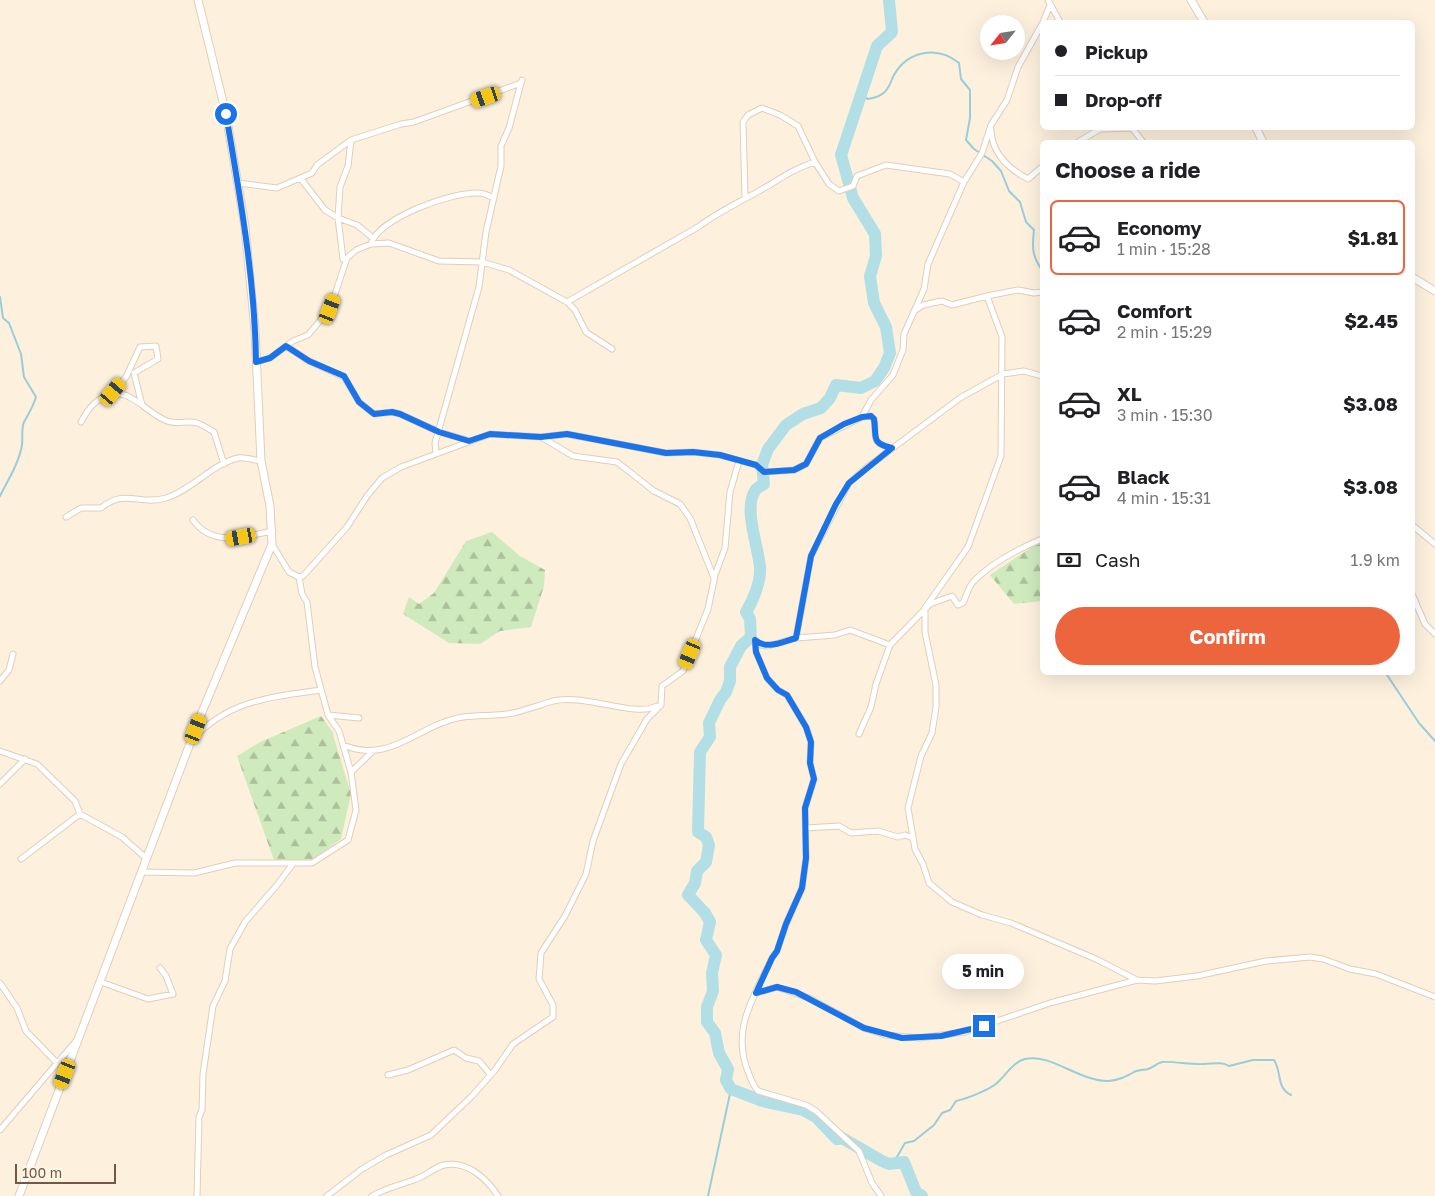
<!DOCTYPE html>
<html lang="en">
<head>
<meta charset="utf-8">
<style>
  body { margin:0; font-family:"Golos Text",sans-serif; background:#f2f2f2; color:#202124; height:100vh; display:flex; flex-direction:column; font-size:19px; white-space:nowrap }
  * { box-sizing:border-box; margin:0 }
  p { font-size:16px; color:#757577 }
  .icon { flex:none; width:28px; height:28px; fill:none; stroke:currentColor; stroke-width:2; stroke-linecap:round; stroke-linejoin:round }
  .map { position:relative; flex:1; overflow:hidden }
  .panel { position:absolute; left:1040px; top:140px; width:375px; height:535px; display:flex; flex-direction:column; background:#fff; border-radius:8px; box-shadow:0 5px 20px #0002 }
  .panel>* { flex:none }
  .banner { position:absolute; left:1040px; top:20px; width:375px; height:110px; border-radius:8px; box-shadow:0 5px 20px #0002; display:grid; align-content:center; height:110px; padding:0 15px; background:#fff }
  .needle { width:32px; rotate:240deg }
  .fabs { position:absolute; left:980px; top:15px; display:grid; gap:10px }
  .fabs a { display:grid; place-items:center; width:45px; height:45px; border-radius:50%; background:#fff; box-shadow:0 5px 20px #0002; font-size:25px }
  .scale { position:absolute; left:15px; bottom:12px; width:101px; box-sizing:border-box; padding-left:5px; border:2px solid #735646; border-top:0; font-size:14px; line-height:18px; white-space:nowrap; color:#735646; -webkit-text-stroke:4px #fff5e5; paint-order:stroke }
  .end { position:absolute; width:22px; height:22px; margin:-11px; border:6px solid #1a73e8; background:#fff; box-shadow:0 0 0 2px #fff }
  .from { border-radius:50% }
  .bubble { position:absolute; height:35px; border-radius:18px; background:#fff; box-shadow:0 5px 20px #0002; font-size:16px; font-weight:700; line-height:35px; text-align:center }
  .car { position:absolute; width:15px; height:30px; margin:-15px -8px; border-radius:6px; box-shadow:0 0 4px 1px #0007; background:linear-gradient(#f5c518 24%,#345 0 40%,#f5c518 0 76%,#345 0 86%,#f5c518 0) }
  .banner b { display:flex; align-items:center; gap:18px; height:48px; font-size:19px }
  .banner b+b { border-top:1px solid #e0e0e0 }
  .banner i { width:12px; height:12px; background:#202124 }
  ul { padding:0; list-style:none }
  li { display:flex; align-items:center; gap:15px; height:75px; margin:0 10px 8px; padding:0 5px; border:2px solid transparent; border-radius:8px }
  li div { flex:1 }
  li b { display:block; font-size:19px }
  li em { font-style:normal; font-weight:700 }
  li.selected { border-color:#ed653d }
  li>.icon { width:45px; height:45px; stroke-width:1.5 }
  h2 { padding:0 15px; font-size:22px; line-height:60px }
  .pay { display:flex; align-items:center; gap:12px; height:55px; padding:0 15px; font-size:19px }
  .pay p { margin-inline-start:auto }
  .primary-button { display:flex; gap:10px; margin-top:auto; padding:10px 15px }
  .primary-button a { flex:1; height:58px; border-radius:30px; background:#ed653d; color:#fff; font-size:20px; font-weight:700; line-height:58px; text-align:center }
  .map>svg:first-child { display:block }
</style>
</head>
<body>
<div class="map">
<svg width="1435" height="1196" viewBox="0 0 1435 1196">
  <defs>
    <pattern id="forest-firs" width="22" height="20" patternUnits="userSpaceOnUse" patternTransform="scale(1.25)"><rect width="22" height="20" fill="#cfeabd"/><path d="M5 1l3.5 6h-7zM16 11l3.5 6h-7z" fill="#acc09b"/></pattern>
  </defs>
  <rect width="100%" height="100%" fill="#fdf1de"/>
  <path fill="url(#forest-firs)" d="M492 532 520 556 545 570 544 586 531 627 500 631 480 644 449 643 403 614 409 597 419 604 434 593 466 541Z
    M1042 543V601L1014 604 990 575 1032 547Z
    M321 716 332 731 351 794 341 839 313 859 275 863 237 756 260 742Z"/>
  <g fill="none" stroke-linecap="round" stroke-linejoin="round">
    <path stroke="#98ced9" stroke-width="2" d="M860 95 868 99C872 98 879 97 882 94 890 89 890 82 894 75 908 50 938 46 959 63L961 79 970 90V118L966 140 974 149 992 161 1001 171 1009 191 1020 202 1026 222 1034 230C1032 247 1032 256 1042 270
      M0 297 3 318 9 323 21 354 24 377 36 397C33 407 29 413 24 422 21 429 23 437 22 445 19 463 8 480 0 496
      M1385 672 1419 723 1435 741
      M894 1162 905 1143 914 1141 934 1125 942 1113 950 1110 956 1101C966 1099 989 1090 997 1083 1006 1075 1013 1062 1025 1059 1051 1053 1080 1082 1109 1081 1119 1080 1125 1077 1134 1072 1138 1070 1144 1070 1148 1069 1153 1067 1158 1063 1162 1062 1176 1061 1190 1065 1204 1064 1213 1064 1221 1061 1229 1066L1253 1060H1274C1282 1072 1276 1088 1291 1095
      M708 1196 731 1089"/>
    <path stroke="#b2dfe6" stroke-width="12" d="M889 0 892 32 877 46 841 155 853 198 875 234 876 256 870 276 874 303 886 327 890 353 884 368 875 381 861 388 836 385 830 398 821 408 803 414 786 425 768 449 762 465 764 484C761 486 756 488 755 491 743 509 759 548 760 568 761 581 753 601 746 612L750 619 751 637 741 646 730 667V681L726 692 720 700 709 723 710 737 700 752 698 832 706 837 709 845 706 862 697 871 695 883 688 895 705 913 710 922 706 940 716 955 712 973 713 991 707 1007V1022L715 1033 719 1053 728 1069 726 1080 731 1089 762 1101 803 1110 816 1117 837 1139 842 1138 882 1161 889 1164 904 1162 916 1192 922 1196"/>
    <defs>
      <path id="minor" d="M1048 0 1060 22
        M1043 22 1050 5
        M1132 128 1143 142
        M991 130C992 154 1009 169 1028 179L1042 167
        M1078 142 1100 129 1132 128
        M301 179 325 210 338 218 340 187 348 166 351 141
        M238 183 277 188 312 173 317 165 351 140 401 124 414 122 521 83 522 80
        M745 197 743 122 748 115 762 108 780 115 798 126 815 162
        M371 244C378 218 454 191 479 193 484 193 489 196 494 198
        M343 259 338 218 357 225 373 238
        M987 296 1018 290 1034 293 1042 292
        M567 302 698 227C718 212 738 203 759 191 779 180 792 169 815 162L829 184 839 191 853 186 857 176 886 165 950 174 964 182
        M914 311 923 305 942 301 952 305 987 296 1002 337 1001 456 968 547 925 608V632L936 685V707L932 733 921 756 908 808 915 849 923 864 929 883 952 902 982 915 1011 923 1096 959 1137 980 1155 981 1197 976 1266 961 1310 957 1323 959 1350 969 1376 974 1435 997
        M286 346 309 361 344 377 359 402 374 414 392 412 400 414 439 432 467 440
        M256 362 270 358 293 341 308 335 330 309 347 258 356 250 371 244 389 243 439 261 482 262 509 270 567 302 575 310 586 332 612 349
        M113 392 126 377 140 347 156 346 158 359 134 373 142 405
        M862 417 871 416 874 419C877 437 870 443 891 448
        M81 422C87 411 93 402 104 397 129 384 145 413 167 421 177 425 187 420 197 423 203 425 209 429 214 432L224 464
        M541 437 567 434 666 453 693 452 720 455 756 465 764 472 794 470 806 464 820 438 862 417 871 400 893 375 903 350 904 334 924 289 928 264 964 182 982 153 991 125 1007 100 1018 67 1042 24
        M436 453 435 443 479 287 486 232 501 166V146L509 128 521 83
        M66 517 81 508H101C125 488 140 506 166 498 192 490 212 464 238 458 244 457 254 460 261 461
        M193 520C213 548 245 536 273 531
        M1412 525 1435 544
        M272 544 289 572 299 577 303 576 347 527 367 496 382 478 401 467 490 434 541 437 573 456 617 462 654 491 680 504 690 518 714 578
        M1412 594 1425 624 1435 634
        M796 638 811 556 849 483 866 468 960 398 1003 374 1024 371 1042 376
        M0 681 9 670 13 654
        M328 715 359 718
        M859 734 871 707 876 684 890 645 930 604 952 596 958 605 963 603C966 597 968 588 973 582 991 563 1018 549 1042 539
        M193 739C229 700 271 697 321 690
        M343 745C392 765 418 724 463 717 480 715 496 716 513 713 526 710 539 705 553 701 585 693 634 718 657 706
        M0 751 37 764 75 801 80 814 122 837 147 859
        M351 772 371 753
        M0 784 25 759
        M806 828 839 826 851 833 878 831 898 837 905 835 913 838
        M21 859 80 814
        M142 872 194 873 235 863H312L348 840 356 810 351 772 339 731 328 715 315 667 307 602 302 594 299 577
        M101 982 148 999 173 994 166 976 160 968
        M0 983 17 1008 26 1031 57 1063
        M756 993 777 987 809 998 864 1028 885 1035 919 1038 965 1032 1050 1003 1137 980
        M388 1075 408 1070 454 1050 466 1058 479 1061 490 1074
        M0 1130 76 1041
        M197 1196 199 1117 202 1110 203 1074 213 1006 225 981 230 949 245 922 277 885 292 865
        M327 1196 362 1169 386 1155 431 1135 472 1096 495 1070 513 1044 553 1017V1005L539 979 541 953 565 916 586 874 593 841 621 764 647 719 661 705 662 686 683 671 708 609 715 575 725 548 730 492 739 461
        M372 1196C386 1188 401 1185 416 1179 426 1176 433 1168 444 1165 467 1160 487 1179 498 1196
        M881 1196 872 1183 859 1151 816 1111 806 1105 758 1091C753 1085 751 1080 749 1074 730 1030 754 997 772 958L777 951 786 924 802 888 806 858 805 808 814 779 810 763 811 742 806 727 787 695 778 690 767 678 756 652 755 640 761 645 768 646 796 638 835 635 850 630 890 645"/>
      <path id="tertiary" d="M1191 0 1204 22
        M1256 128 1263 142
        M1412 277 1435 291
        M19 1196 200 717 272 544 270 506 261 461 255 330 245 227 226 114 198 0"/>
    </defs>
    <use href="#minor" stroke="#e1cdba" stroke-width="7"/>
    <use href="#tertiary" stroke="#e1cdba" stroke-width="9"/>
    <use href="#minor" stroke="#fff" stroke-width="5"/>
    <use href="#tertiary" stroke="#fff" stroke-width="7"/>
  </g>
  <g fill="none" stroke-linecap="round" stroke-linejoin="round">
    <path stroke="#1a73e8" stroke-width="6" d="M226 114C240 196 255 279 256 362L270 358 286 346 309 361 344 376 359 402 374 414 392 412 400 414 439 432 469 441 490 434 541 437 567 434 666 453 693 452 720 455 756 465 764 472 794 470 806 464 820 438 844 424 862 417 871 416 874 419C877 437 870 443 892 448L849 483 836 504 811 556 796 638C782 642 767 650 755 640L756 652 767 678 778 690 787 695 806 727 811 742 810 763 814 779 805 808 806 858 802 888 786 924 777 951 772 958 756 993 777 987 796 992 864 1028 902 1038 941 1036 984 1026"/>
  </g>
</svg>
<div class="fabs">
<a><svg class="needle" viewBox="-14 -14 28 28"><path d="M0-13l5 13h-10z" fill="#e53935"/><path d="M0 13l5-13h-10z" fill="#757577"/></svg></a>
</div>
<div class="scale">100 m</div>
<i class="end from" style="left:226px;top:114px"></i>
<i class="end" style="left:984px;top:1026px"></i>
<div class="bubble" style="left:942px;top:954px;width:82px">5 min</div>
<i class="car" style="left:486px;top:97px;rotate:251deg"></i>
<i class="car" style="left:330px;top:309px;rotate:21deg"></i>
<i class="car" style="left:113px;top:392px;rotate:40deg"></i>
<i class="car" style="left:241px;top:537px;rotate:260deg"></i>
<i class="car" style="left:690px;top:654px;rotate:203deg"></i>
<i class="car" style="left:196px;top:729px;rotate:21deg"></i>
<i class="car" style="left:65px;top:1074px;rotate:201deg"></i>
<div class="banner">
<b><i class="from"></i>Pickup</b>
<b><i></i>Drop-off</b>
</div>
<section class="panel">
<h2>Choose a ride</h2>
<ul>
<li class="selected"><svg class="icon" aria-label="car" viewBox="0 0 24 24"><path d="M5 17H2v-5l4-1 3-4h7l3 4 3 1v5h-3M9 17h6M6 11h13"/><circle cx="7" cy="17" r="2"/><circle cx="17" cy="17" r="2"/></svg><div><b>Economy</b><p>1 min · 15:28</p></div><em>$1.81</em></li>
<li><svg class="icon" aria-label="car" viewBox="0 0 24 24"><path d="M5 17H2v-5l4-1 3-4h7l3 4 3 1v5h-3M9 17h6M6 11h13"/><circle cx="7" cy="17" r="2"/><circle cx="17" cy="17" r="2"/></svg><div><b>Comfort</b><p>2 min · 15:29</p></div><em>$2.45</em></li>
<li><svg class="icon" aria-label="car" viewBox="0 0 24 24"><path d="M5 17H2v-5l4-1 3-4h7l3 4 3 1v5h-3M9 17h6M6 11h13"/><circle cx="7" cy="17" r="2"/><circle cx="17" cy="17" r="2"/></svg><div><b>XL</b><p>3 min · 15:30</p></div><em>$3.08</em></li>
<li><svg class="icon" aria-label="car" viewBox="0 0 24 24"><path d="M5 17H2v-5l4-1 3-4h7l3 4 3 1v5h-3M9 17h6M6 11h13"/><circle cx="7" cy="17" r="2"/><circle cx="17" cy="17" r="2"/></svg><div><b>Black</b><p>4 min · 15:31</p></div><em>$3.08</em></li>
</ul>
<div class="pay"><svg class="icon" aria-label="cash" viewBox="0 0 24 24"><path d="M3 7h18v10H3z"/><circle cx="12" cy="12" r="2"/></svg>Cash<p>1.9 km</p></div>
<div class="primary-button"><a>Confirm</a></div>
</section>
</div>
</body>
</html>
